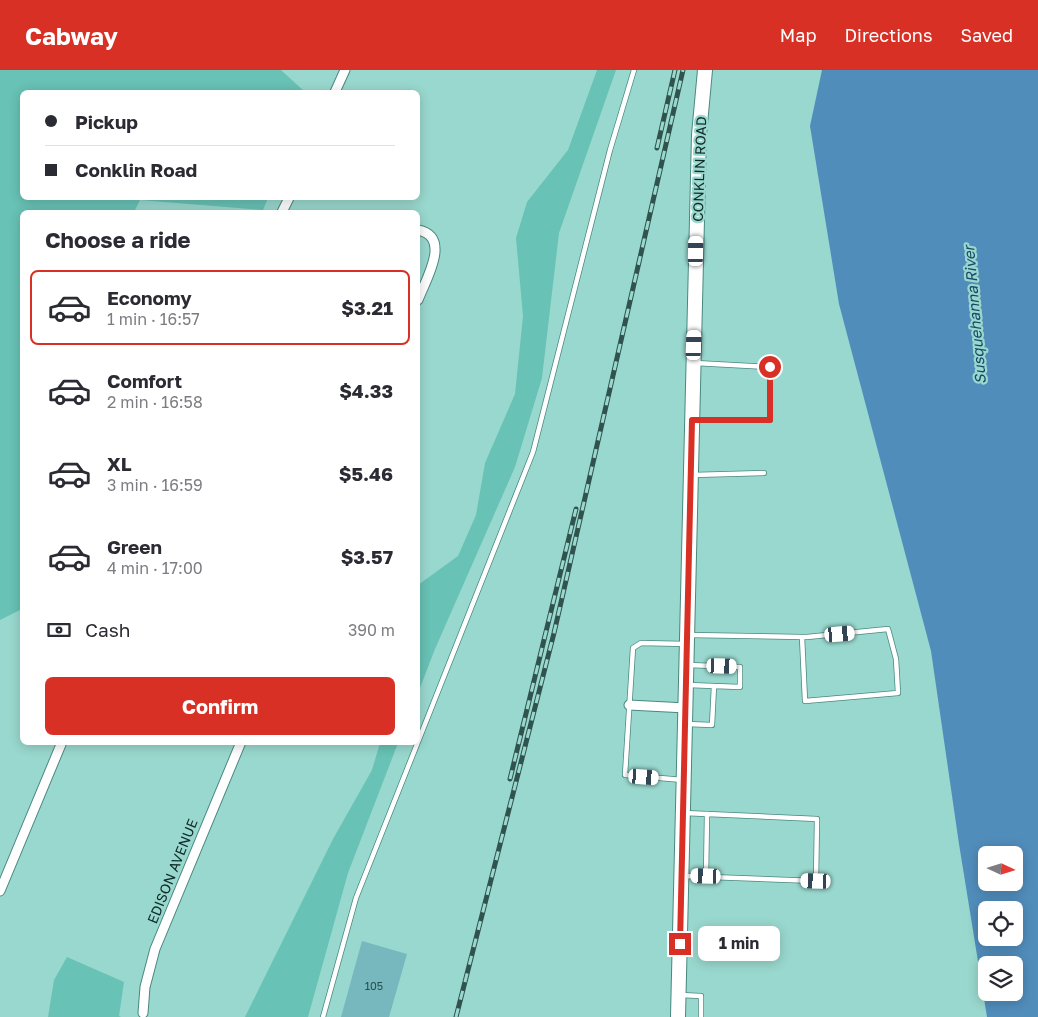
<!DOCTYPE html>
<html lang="en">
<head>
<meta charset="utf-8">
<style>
  body { margin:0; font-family:"Golos Text",sans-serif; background:#f2f2f3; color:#2b2b33; height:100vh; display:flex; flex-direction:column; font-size:19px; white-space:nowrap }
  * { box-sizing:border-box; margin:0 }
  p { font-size:16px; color:#7c7c81 }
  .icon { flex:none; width:28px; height:28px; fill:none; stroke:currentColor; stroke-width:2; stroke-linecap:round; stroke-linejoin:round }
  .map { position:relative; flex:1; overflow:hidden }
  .side { position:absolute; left:20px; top:140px; width:400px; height:535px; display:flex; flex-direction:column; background:#fff; border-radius:8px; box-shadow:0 2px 12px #0003 }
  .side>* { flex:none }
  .guide { position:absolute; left:20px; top:20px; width:400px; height:110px; border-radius:8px; box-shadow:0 2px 12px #0003; display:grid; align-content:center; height:110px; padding:0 25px; background:#fff }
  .needle { width:32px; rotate:94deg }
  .controls { position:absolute; left:978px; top:776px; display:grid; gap:10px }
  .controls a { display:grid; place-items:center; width:45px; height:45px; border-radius:8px; background:#fff; box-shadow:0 2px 12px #0003; font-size:25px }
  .end { position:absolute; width:22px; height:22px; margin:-11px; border:6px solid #d93025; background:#fff; box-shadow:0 0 0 2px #fff }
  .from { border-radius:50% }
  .bubble { position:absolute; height:35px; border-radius:8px; background:#fff; box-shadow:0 2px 12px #0003; font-size:16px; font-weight:700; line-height:35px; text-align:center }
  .car { position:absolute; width:15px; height:30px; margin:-15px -8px; border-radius:6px; box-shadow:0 0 4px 1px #0007; background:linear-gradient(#fff 24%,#345 0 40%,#fff 0 76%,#345 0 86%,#fff 0) }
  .guide b { display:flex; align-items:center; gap:18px; height:48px; font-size:19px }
  .guide b+b { border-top:1px solid #e1e1e2 }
  .guide i { width:12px; height:12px; background:#2b2b33 }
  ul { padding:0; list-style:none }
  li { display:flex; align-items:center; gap:15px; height:75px; margin:0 10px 8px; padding:0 15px; border:2px solid transparent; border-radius:8px }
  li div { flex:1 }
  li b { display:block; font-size:19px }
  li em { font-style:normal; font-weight:700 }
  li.on { border-color:#d93025 }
  li>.icon { width:45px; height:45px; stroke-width:1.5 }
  h2 { padding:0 25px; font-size:22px; line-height:60px }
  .pay { display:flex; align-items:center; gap:12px; height:55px; padding:0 25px; font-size:19px }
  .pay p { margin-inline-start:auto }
  .action { display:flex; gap:10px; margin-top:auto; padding:10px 25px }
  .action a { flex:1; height:58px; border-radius:8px; background:#d93025; color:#fff; font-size:20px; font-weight:700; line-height:58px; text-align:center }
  header { display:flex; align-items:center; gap:30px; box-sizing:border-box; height:70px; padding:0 25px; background:#d93025; color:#fff }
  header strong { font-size:24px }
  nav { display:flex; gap:28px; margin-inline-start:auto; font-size:18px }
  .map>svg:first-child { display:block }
</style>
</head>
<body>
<header>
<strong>Cabway</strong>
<nav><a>Map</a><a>Directions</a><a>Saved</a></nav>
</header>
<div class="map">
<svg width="1038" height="947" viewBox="0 0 1038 947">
  <rect width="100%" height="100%" fill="#99d8ce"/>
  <path fill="#68c2b5" d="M0 0H281L305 22H22V128H268L263 140 140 130 134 142H22V539L0 550Z
    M597 0H616L559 163 542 308 515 397 435 579 418 623V515L458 486 476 445 485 393 515 324 523 246 516 168 527 132 568 80Z
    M380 673H398L348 803 308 947H245L333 769 372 700Z
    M67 887 124 912 119 946 121 947H48L54 910Z"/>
  <path fill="#518dbb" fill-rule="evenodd" d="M822 0H1038V947H987L959 774 931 581 839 234 810 56ZM986 785H1014V812H986ZM986 840H1014V868H986ZM986 895H1014V922H986Z"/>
  <path fill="#77b8be" d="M362 871 407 884 389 947H341Z"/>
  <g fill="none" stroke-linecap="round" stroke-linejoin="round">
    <defs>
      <path id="service" d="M694 350H770V297L695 293
        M693 405 764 403
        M689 565 802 567H807L888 559 896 589 898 623 805 631 802 567
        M688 615 740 617V597L688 595
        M687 654 712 655 714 616
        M683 710 625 705 633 578 641 573 686 574
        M683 806 816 811 817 749 684 743
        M706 807 707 744
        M680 925 701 926V947
        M323 947 356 828 533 382 610 80 634 0"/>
      <path id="minor" d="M335 22 345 0
        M282 142 289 128
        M418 160C452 167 426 209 418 230
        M629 635 686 638
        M0 821 62 672
        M143 943 145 917 155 879 241 672"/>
      <path id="primary" d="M678 947 699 65 705 0"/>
    </defs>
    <use href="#service" stroke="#4a887f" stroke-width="6"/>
    <use href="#minor" stroke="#4a887f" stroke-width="11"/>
    <use href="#primary" stroke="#4a887f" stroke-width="16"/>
    <use href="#service" stroke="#fff" stroke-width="4.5"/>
    <use href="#minor" stroke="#fff" stroke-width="9"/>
    <use href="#primary" stroke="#fff" stroke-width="14"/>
    <defs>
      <path id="rail" d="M657 78 675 0
        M510 709 576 439
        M456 947 554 563 683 0"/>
    </defs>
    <use href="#rail" stroke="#30534e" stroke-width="5"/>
    <use href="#rail" stroke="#99d8ce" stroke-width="3" stroke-dasharray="9" stroke-linecap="butt"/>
  </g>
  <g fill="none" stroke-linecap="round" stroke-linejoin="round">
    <path stroke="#d93025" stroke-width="6" d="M680 874 692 350H770V297"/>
  </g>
  <g text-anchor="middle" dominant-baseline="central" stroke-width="4.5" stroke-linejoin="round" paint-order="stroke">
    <g font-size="11" fill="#2a4e4d">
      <text x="374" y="915">105</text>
    </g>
    <g font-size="14" fill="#102a27" stroke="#99d8ce">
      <text transform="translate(699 99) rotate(-88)">CONKLIN ROAD</text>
      <text transform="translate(172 801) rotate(-68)">EDISON AVENUE</text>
    </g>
    <g font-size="15" font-style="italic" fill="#1a4767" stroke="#99d8ce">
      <text transform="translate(974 245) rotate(-95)">Susquehanna River</text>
    </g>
  </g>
</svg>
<div class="controls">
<a><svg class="needle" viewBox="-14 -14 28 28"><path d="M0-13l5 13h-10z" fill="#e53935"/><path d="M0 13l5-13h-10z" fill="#7c7c81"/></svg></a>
<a><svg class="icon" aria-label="locate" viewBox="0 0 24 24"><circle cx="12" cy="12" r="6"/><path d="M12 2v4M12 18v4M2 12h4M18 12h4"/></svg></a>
<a><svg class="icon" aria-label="layers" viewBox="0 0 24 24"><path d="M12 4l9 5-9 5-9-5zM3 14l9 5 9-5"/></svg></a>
</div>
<i class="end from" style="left:770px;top:297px"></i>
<i class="end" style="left:680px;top:874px"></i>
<div class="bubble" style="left:698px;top:856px;width:82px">1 min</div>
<i class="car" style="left:696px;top:181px;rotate:1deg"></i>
<i class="car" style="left:694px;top:275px;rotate:2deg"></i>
<i class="car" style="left:840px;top:564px;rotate:85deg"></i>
<i class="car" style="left:722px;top:596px;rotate:92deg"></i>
<i class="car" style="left:644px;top:707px;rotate:94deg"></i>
<i class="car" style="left:706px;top:806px;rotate:272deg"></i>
<i class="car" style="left:816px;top:811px;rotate:272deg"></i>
<div class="guide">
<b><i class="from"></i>Pickup</b>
<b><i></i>Conklin Road</b>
</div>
<section class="side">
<h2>Choose a ride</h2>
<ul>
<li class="on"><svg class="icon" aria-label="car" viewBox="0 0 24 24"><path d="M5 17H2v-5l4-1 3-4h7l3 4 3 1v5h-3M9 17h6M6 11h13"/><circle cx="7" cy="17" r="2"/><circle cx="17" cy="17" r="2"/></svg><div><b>Economy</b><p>1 min · 16:57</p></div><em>$3.21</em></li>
<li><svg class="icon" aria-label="car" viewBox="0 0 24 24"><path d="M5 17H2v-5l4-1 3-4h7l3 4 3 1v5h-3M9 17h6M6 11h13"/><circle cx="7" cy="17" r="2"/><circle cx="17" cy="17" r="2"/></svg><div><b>Comfort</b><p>2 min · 16:58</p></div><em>$4.33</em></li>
<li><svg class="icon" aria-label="car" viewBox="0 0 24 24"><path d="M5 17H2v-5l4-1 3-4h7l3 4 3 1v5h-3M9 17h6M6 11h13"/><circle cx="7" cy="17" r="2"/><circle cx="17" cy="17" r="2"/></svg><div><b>XL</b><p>3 min · 16:59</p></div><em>$5.46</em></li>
<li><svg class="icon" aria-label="car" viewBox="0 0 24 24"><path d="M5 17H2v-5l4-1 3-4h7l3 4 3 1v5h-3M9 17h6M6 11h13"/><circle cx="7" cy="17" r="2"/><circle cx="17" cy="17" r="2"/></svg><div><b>Green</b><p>4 min · 17:00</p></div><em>$3.57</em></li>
</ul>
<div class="pay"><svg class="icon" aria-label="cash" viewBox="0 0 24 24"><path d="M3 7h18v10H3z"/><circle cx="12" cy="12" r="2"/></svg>Cash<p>390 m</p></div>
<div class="action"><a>Confirm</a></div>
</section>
</div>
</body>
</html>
